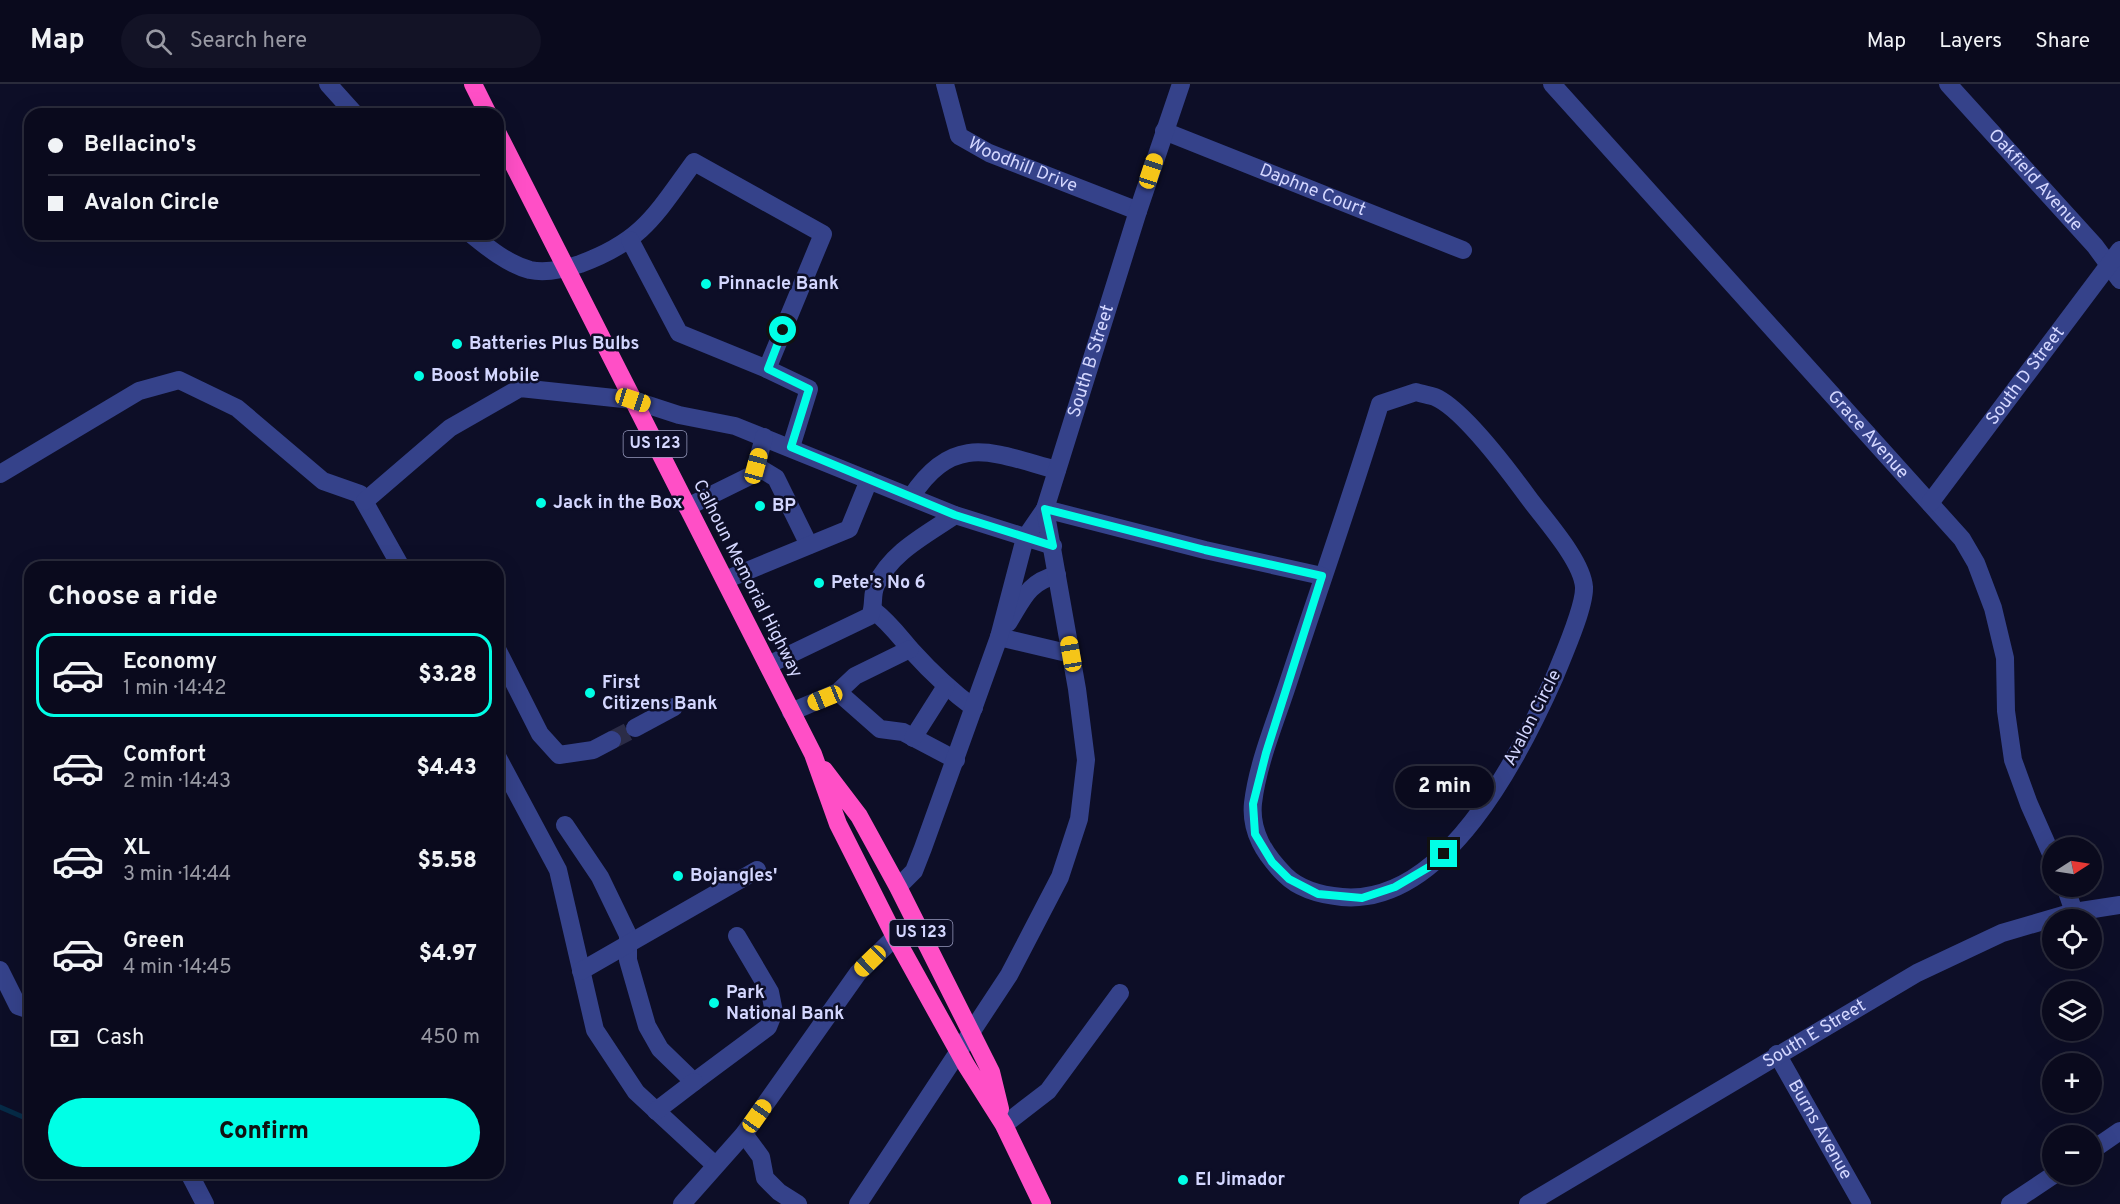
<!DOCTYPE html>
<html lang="en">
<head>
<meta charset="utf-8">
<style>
  body { margin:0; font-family:Overpass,sans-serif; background:#131326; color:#f1f3f6; height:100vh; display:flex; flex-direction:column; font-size:22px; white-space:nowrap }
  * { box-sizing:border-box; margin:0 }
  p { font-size:20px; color:#999aa4 }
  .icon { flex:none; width:33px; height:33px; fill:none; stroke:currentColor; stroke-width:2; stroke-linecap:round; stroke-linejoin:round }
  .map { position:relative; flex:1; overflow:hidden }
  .details { position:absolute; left:24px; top:477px; width:480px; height:618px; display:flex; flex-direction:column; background:#0a0a1d; border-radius:18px; box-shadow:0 6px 24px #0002,0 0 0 2px #2a2b3b }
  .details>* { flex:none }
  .banner { position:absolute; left:24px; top:24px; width:480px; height:132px; border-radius:18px; box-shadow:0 6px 24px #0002,0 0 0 2px #2a2b3b; display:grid; align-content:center; height:132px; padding:0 24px; background:#0a0a1d }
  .needle { width:39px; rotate:78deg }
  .fabs { position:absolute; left:2042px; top:753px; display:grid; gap:12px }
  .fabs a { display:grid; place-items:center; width:60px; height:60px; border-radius:50%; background:#0a0a1d; box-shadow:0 6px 24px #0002,0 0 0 2px #2a2b3b; font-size:30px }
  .end { position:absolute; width:27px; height:27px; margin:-14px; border:8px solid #00ffe6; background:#111; box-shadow:0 0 0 3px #111 }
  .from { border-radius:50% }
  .bubble { position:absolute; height:42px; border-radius:21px; background:#0a0a1d; box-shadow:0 6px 24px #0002,0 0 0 2px #2a2b3b; font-size:20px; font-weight:800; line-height:42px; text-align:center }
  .car { position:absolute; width:18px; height:36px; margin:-18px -9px; border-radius:8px; box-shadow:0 0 4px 2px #0007; background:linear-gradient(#f5c518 24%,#345 0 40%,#f5c518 0 76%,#345 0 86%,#f5c518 0) }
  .banner b { display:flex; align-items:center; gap:21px; height:57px; font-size:22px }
  .banner b+b { border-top:2px solid #2a2b3b }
  .banner i { width:15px; height:15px; background:#f1f3f6 }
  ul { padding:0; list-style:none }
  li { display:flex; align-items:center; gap:18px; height:84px; margin:0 12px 9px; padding:0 12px; border:3px solid transparent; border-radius:18px }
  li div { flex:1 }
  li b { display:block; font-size:22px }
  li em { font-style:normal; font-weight:800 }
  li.selected { border-color:#00ffe6 }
  li>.icon { width:54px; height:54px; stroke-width:1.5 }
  h2 { padding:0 24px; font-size:27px; line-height:72px }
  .pay { display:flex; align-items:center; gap:15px; height:66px; padding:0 24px; font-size:22px }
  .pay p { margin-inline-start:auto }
  .primary-button { display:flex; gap:12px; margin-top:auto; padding:12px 24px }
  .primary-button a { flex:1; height:69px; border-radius:36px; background:#00ffe6; color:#111; font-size:24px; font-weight:800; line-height:69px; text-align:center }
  header { display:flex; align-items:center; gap:36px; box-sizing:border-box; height:84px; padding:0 30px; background:#0a0a1d; border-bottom:2px solid #2a2b3b }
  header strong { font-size:28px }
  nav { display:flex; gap:33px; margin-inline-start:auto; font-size:21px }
  .search { width:420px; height:54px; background:#131326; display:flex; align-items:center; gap:15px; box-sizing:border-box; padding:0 21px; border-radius:33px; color:#999aa4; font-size:22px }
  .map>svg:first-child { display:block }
</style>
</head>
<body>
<header>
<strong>Map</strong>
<div class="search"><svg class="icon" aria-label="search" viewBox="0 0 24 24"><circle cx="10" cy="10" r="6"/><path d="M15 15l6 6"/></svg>Search here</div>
<nav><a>Map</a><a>Layers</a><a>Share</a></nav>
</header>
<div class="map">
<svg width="2120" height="1120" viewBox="0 0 2120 1120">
  <rect width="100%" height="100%" fill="#0d0e27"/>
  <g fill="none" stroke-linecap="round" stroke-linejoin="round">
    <path stroke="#062b47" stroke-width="5" d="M0 1023 30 1036"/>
    <path stroke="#2b2c47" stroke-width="18" stroke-dasharray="18 9" stroke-linecap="butt" d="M612 656 635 644"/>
    <g stroke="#35428a" stroke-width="18">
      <path d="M328 0 355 30"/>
      <path id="s1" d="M945 0 959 52 989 69 1138 127"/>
      <path id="s2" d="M1552 0 1962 455 1976 479 1993 524 2005 574 2006 627 2013 676 2029 720 2052 772"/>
      <path id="s3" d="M1948 0 2095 162 2120 196"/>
      <path id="s4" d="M1164 47 1463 166"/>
      <path d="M471 150C488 164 508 180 530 186 545 189 565 185 580 180 643 157 656 130 694 78L823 150 767 285 809 305 791 363"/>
      <path d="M630 156 679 249 767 285"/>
      <path d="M1416 308C1422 310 1429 311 1435 313 1463 325 1509 387 1528 413 1544 435 1582 476 1584 503 1585 523 1563 572 1555 592 1520 671 1445 822 1342 813 1321 811 1300 806 1285 791 1265 771 1250 748 1253 719 1258 677 1277 634 1290 593 1320 502 1352 411 1380 320Z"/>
      <path d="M756 382 776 394 809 461"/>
      <path d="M0 390 139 307 179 296 237 324 323 397 360 410 401 483"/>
      <path d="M911 413C954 347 993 369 1057 386"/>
      <path d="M365 417 450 344 520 304 633 316 679 331 735 342 955 431 1053 462"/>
      <path id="s5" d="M1930 419 2120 166"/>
      <path d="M687 423 754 390 764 353"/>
      <path d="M1045 425 1205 466 1322 492"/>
      <path d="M725 496 849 445 869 396"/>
      <path d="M873 526C889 538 899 552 912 567 931 588 951 607 974 624"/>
      <path d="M1008 539C1023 515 1028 498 1057 491"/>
      <path d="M999 553 1071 570"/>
      <path d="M498 567 540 650 559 671 593 666 612 656"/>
      <path d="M768 581 870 532C875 522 871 511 876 501 891 468 926 451 955 431"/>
      <path d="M838 608 880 645 903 648 956 676"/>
      <path d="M791 628 838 608 855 592 910 565"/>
      <path d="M635 644 674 623"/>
      <path d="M913 654 946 602"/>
      <path d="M498 674 558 786 595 946 636 1008 715 1081"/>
      <path d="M565 741 600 793 628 851V876L647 942 660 965 694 998 768 943 774 928 770 908 737 852"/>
      <path d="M2065 802 2074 828"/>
      <path id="s6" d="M898 803 914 787 923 764 999 553 1025 454 1045 425 1138 127 1181 0"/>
      <path d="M0 886 18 922 30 926"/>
      <path d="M581 887 757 786"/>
      <path id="s7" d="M1777 970 1862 1120"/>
      <path d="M656 1027 694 998"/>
      <path d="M1004 1041 1048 1007 1120 909"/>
      <path d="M744 1050 761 1073 765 1094 779 1108 798 1120"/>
      <path d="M2091 1067 2120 1047"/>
      <path d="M189 1089 205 1120"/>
      <path d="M682 1120 744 1050 858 889 895 853"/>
      <path d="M858 1120 1009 891 1060 793 1079 735 1086 676 1077 605 1045 425"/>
      <path id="s8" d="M1528 1120 1917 889 2002 849 2074 828 2120 821"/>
      <path d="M2010 1120 2055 1090"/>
    </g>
    <path stroke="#ff4fc6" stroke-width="18" d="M473 0 488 30
      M498 50 813 670 838 740 895 853 966 981 1004 1041 1042 1120
      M824 686 859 732 898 803 991 988 1000 1025"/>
  </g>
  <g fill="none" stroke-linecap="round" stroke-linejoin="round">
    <path stroke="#00ffe6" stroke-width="8" d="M783 246 768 285 809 305 791 363 955 431 1053 462 1045 425 1205 466 1322 492 1266 669 1253 720 1255 750 1272 778 1289 795 1318 810 1362 814 1395 803 1429 783 1444 770"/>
  </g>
  <g fill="#00ffe6" stroke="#0d0e27" stroke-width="2">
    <circle cx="706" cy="200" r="6"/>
    <circle cx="457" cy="260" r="6"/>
    <circle cx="419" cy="292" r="6"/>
    <circle cx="541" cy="419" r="6"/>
    <circle cx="760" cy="422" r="6"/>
    <circle cx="819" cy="499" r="6"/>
    <circle cx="590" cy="609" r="6"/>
    <circle cx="678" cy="792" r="6"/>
    <circle cx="714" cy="919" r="6"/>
    <circle cx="1183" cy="1096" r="6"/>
  </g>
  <g text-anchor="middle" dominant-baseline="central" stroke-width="5" stroke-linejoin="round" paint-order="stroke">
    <g fill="#0d0e27" stroke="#989bbe" stroke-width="1.5">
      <rect x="623.5" y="347" width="63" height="26" rx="4.5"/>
      <rect x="889.5" y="836" width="63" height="26" rx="4.5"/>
    </g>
    <g font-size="16" font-weight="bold" fill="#d4d7ff">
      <text x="655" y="360">US 123</text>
      <text x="921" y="849">US 123</text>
    </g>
    <g font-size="18" fill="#d4d7ff" stroke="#0d0e27">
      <text stroke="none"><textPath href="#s1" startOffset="124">Woodhill Drive</textPath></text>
      <text stroke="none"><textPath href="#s3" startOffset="130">Oakfield Avenue</textPath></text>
      <text stroke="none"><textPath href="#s4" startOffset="160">Daphne Court</textPath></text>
      <text stroke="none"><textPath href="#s6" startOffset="564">South B Street</textPath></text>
      <text stroke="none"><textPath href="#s5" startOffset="159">South D Street</textPath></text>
      <text stroke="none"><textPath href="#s2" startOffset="472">Grace Avenue</textPath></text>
      <text transform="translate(747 495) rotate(63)">Calhoun Memorial Highway</text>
      <text transform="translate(1533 634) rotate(-63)">Avalon Circle</text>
      <text stroke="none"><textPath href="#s8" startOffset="333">South E Street</textPath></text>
      <text stroke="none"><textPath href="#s7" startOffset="87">Burns Avenue</textPath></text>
    </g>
    <g font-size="18" font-weight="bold" fill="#d4d7ff" stroke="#0d0e27" text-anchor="start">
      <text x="718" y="200">Pinnacle Bank</text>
      <text x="469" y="260">Batteries Plus Bulbs</text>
      <text x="431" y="292">Boost Mobile</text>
      <text x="553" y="419">Jack in the Box</text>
      <text x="772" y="422">BP</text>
      <text x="831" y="499">Pete's No 6</text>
      <text x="602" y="599">First<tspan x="602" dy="21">Citizens Bank</tspan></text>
      <text x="690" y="792">Bojangles'</text>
      <text x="726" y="909">Park<tspan x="726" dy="21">National Bank</tspan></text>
      <text x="1195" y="1096">El Jimador</text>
    </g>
  </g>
</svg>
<div class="fabs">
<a><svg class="needle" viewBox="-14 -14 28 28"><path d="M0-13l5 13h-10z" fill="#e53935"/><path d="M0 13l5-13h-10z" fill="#999aa4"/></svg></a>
<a><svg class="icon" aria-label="locate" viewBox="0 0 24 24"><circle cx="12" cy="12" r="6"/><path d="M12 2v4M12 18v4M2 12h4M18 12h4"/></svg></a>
<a><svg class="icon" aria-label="layers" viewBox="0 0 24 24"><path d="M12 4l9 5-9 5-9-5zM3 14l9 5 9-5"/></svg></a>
<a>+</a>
<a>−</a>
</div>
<i class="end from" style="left:783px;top:246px"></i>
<i class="end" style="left:1444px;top:770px"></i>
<div class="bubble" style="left:1395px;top:682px;width:99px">2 min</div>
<i class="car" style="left:1151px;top:87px;rotate:18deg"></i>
<i class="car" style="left:633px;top:316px;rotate:108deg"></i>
<i class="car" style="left:756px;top:382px;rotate:15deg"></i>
<i class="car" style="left:1071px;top:570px;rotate:350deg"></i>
<i class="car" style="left:825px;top:614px;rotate:248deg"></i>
<i class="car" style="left:870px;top:877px;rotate:226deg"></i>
<i class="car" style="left:757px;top:1032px;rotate:35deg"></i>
<div class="banner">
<b><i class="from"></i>Bellacino's</b>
<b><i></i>Avalon Circle</b>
</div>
<section class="details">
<h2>Choose a ride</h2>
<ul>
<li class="selected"><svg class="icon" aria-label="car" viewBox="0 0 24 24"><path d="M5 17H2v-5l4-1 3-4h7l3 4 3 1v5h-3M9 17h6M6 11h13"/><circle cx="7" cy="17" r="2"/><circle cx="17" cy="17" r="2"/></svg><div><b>Economy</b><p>1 min · 14:42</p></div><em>$3.28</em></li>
<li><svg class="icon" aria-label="car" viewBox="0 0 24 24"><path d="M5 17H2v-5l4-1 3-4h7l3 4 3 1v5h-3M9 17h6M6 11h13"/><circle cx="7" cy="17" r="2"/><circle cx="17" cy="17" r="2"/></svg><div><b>Comfort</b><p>2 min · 14:43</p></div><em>$4.43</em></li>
<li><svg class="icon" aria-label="car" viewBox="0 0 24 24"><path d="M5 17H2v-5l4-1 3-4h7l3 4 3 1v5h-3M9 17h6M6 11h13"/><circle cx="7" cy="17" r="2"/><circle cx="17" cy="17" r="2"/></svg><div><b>XL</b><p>3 min · 14:44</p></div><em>$5.58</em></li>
<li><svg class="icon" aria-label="car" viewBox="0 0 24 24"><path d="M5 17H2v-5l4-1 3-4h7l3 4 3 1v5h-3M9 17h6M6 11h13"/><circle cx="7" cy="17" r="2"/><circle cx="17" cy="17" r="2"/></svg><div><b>Green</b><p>4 min · 14:45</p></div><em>$4.97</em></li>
</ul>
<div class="pay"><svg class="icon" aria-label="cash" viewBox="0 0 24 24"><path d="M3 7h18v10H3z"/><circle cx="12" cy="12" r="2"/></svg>Cash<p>450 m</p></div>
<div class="primary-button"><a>Confirm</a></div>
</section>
</div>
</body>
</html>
